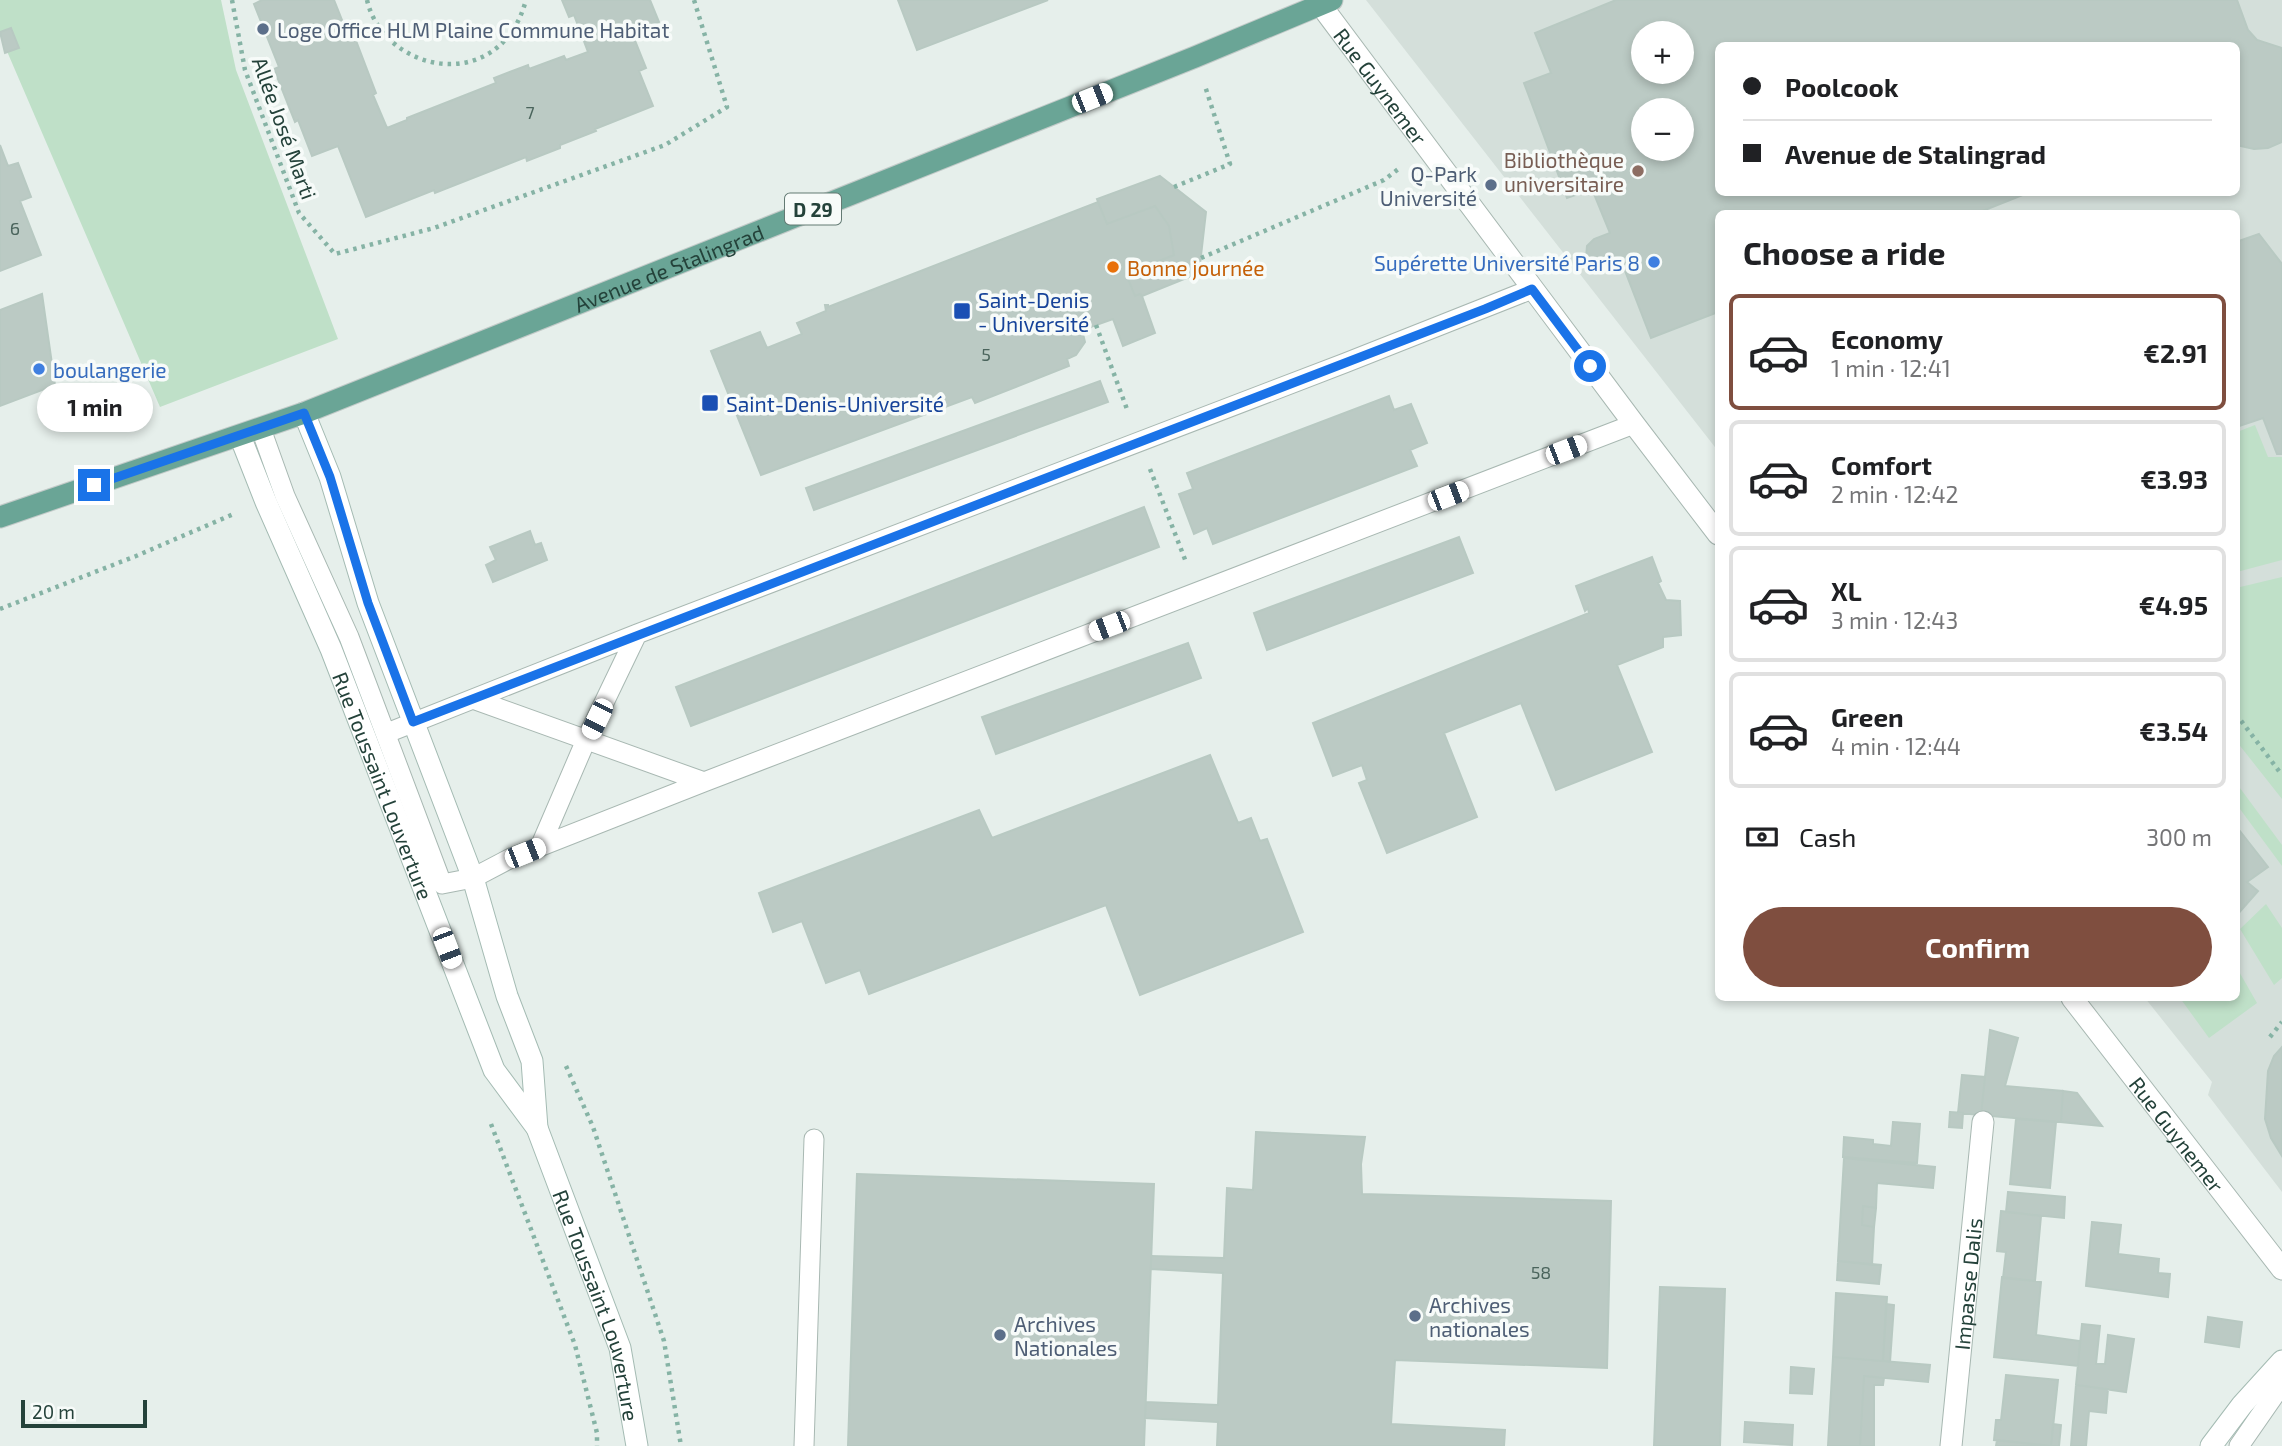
<!DOCTYPE html>
<html lang="en">
<head>
<meta charset="utf-8">
<style>
  body { margin:0; font-family:"Exo 2",sans-serif; background:#f2f2f2; color:#202124; height:100vh; display:flex; flex-direction:column; font-size:26px; white-space:nowrap }
  * { box-sizing:border-box; margin:0 }
  p { font-size:23px; color:#757577 }
  .icon { flex:none; width:38px; height:38px; fill:none; stroke:currentColor; stroke-width:2; stroke-linecap:round; stroke-linejoin:round }
  .map { position:relative; flex:1; overflow:hidden }
  .sheet { position:absolute; left:1715px; top:210px; width:525px; height:791px; display:flex; flex-direction:column; background:#fff; border-radius:10px; box-shadow:0 4px 10px #0003 }
  .sheet>* { flex:none }
  .banner { position:absolute; left:1715px; top:42px; width:525px; height:154px; border-radius:10px; box-shadow:0 4px 10px #0003; display:grid; align-content:center; height:154px; padding:0 28px; background:#fff }
  .tools { position:absolute; left:1631px; top:21px; display:grid; gap:14px }
  .tools a { display:grid; place-items:center; width:63px; height:63px; border-radius:50%; background:#fff; box-shadow:0 4px 10px #0003; font-size:35px }
  .scale { position:absolute; left:21px; bottom:18px; width:126px; box-sizing:border-box; padding-left:7px; border:4px solid #24423a; border-top:0; font-size:19px; line-height:24px; white-space:nowrap; color:#24423a; -webkit-text-stroke:5px #f7fbf9; paint-order:stroke }
  .end { position:absolute; width:32px; height:32px; margin:-16px; border:9px solid #1a73e8; background:#fff; box-shadow:0 0 0 4px #fff }
  .from { border-radius:50% }
  .bubble { position:absolute; height:49px; border-radius:24px; background:#fff; box-shadow:0 4px 10px #0003; font-size:23px; font-weight:700; line-height:49px; text-align:center }
  .car { position:absolute; width:21px; height:42px; margin:-21px -10px; border-radius:9px; box-shadow:0 0 5px 2px #0007; background:linear-gradient(#fff 24%,#345 0 40%,#fff 0 76%,#345 0 86%,#fff 0) }
  .banner b { display:flex; align-items:center; gap:24px; height:66px; font-size:26px }
  .banner b+b { border-top:2px solid #e0e0e0 }
  .banner i { width:18px; height:18px; background:#202124 }
  ul { padding:0; list-style:none }
  li { display:flex; align-items:center; gap:21px; height:116px; margin:0 14px 10px; padding:0 14px; border:4px solid #e0e0e0; border-radius:10px }
  li div { flex:1 }
  li b { display:block; font-size:26px }
  li em { font-style:normal; font-weight:700 }
  li.selected { border-color:#7f4e3f }
  li>.icon { width:63px; height:63px; stroke-width:1.5 }
  h2 { padding:0 28px; font-size:32px; line-height:84px }
  .pay { display:flex; align-items:center; gap:18px; height:77px; padding:0 28px; font-size:26px }
  .pay p { margin-inline-start:auto }
  .button { display:flex; gap:14px; margin-top:auto; padding:14px 28px }
  .button a { flex:1; height:80px; border-radius:42px; background:#7f4e3f; color:#fff; font-size:28px; font-weight:700; line-height:80px; text-align:center }
  .map>svg:first-child { display:block }
</style>
</head>
<body>
<div class="map">
<svg width="2282" height="1446" viewBox="0 0 2282 1446">
  <rect width="100%" height="100%" fill="#e6efeb"/>
  <path fill="#d4dfda" fill-rule="evenodd" d="M1366 0H2282V1192L2208 1095 2212 1082 2145 998H2236V214H1718V451ZM1643 33H1682V72H1643ZM1718 46H2236V192H1718ZM1643 110H1682V149H1643Z"/>
  <path fill="#bfe0c8" d="M0 0H221L236 70 338 339 160 407 0 35Z
    M2255 425 2268 457H2282V560L2237 572 2236 503 2238 502 2236 496 2237 432Z
    M2282 577V799L2237 742 2236 588Z
    M2237 784 2282 845V866L2237 805Z
    M2266 904 2282 928V978L2274 985 2240 929Z
    M2237 968 2257 1003 2209 1038 2180 998H2236Z"/>
  <path fill="#bbcac4" stroke="#b8c9c2" stroke-width="2" fill-rule="evenodd" d="M262 0H334L350 40 355 38 376 93 373 95 387 128 407 120V118L496 83 494 78 528 65 529 69 564 56 566 60 588 52 574 15 569 17 562 0H650L659 22 632 33 646 68 639 71 653 106 595 129 596 131 560 145V148L527 161 526 157 435 193 434 190 366 217 338 146 312 156 298 120 295 122 274 69 279 67 254 4Z
    M898 0H1048L917 50Z
    M1616 0H2237L2248 30 2257 40 2282 48V142L2268 148 2254 149 2236 145V46H1718V192H2030L1975 214H1718V312L1651 338 1622 263 1605 270 1589 265 1586 258 1587 246 1594 239 1610 233 1592 189 1567 198 1524 83 1551 73 1535 33ZM1643 33H1682V72H1643ZM1643 110H1682V149H1643Z
    M11 28 19 48 5 53 0 32Z
    M0 145 8 166 18 163 31 197 20 201 41 255 0 271Z
    M1160 176 1206 212 1199 273 1142 296 1140 294 1135 296 1126 274 1174 255 1169 226 1155 206 1107 224 1097 199Z
    M1098 202 1107 224 1155 206 1169 226 1174 255 1126 274 1135 296 1140 294 1142 296 1155 333 1123 346 1113 319 1082 330 1085 342 1076 355 1067 359 1069 366 975 403 972 397 761 475 711 351 760 332 767 348 802 334 797 323 826 311 825 305H828V307Z
    M2259 234 2282 264V454H2277L2263 418 2236 427V242Z
    M42 294 55 385 0 406V310Z
    M1100 381 1108 402 814 510 806 488Z
    M1389 396 1394 410 1411 404 1427 443 1410 450 1417 466 1213 544 1207 528 1194 534 1179 494 1193 489 1187 473Z
    M1144 507 1159 547 691 726 676 687Z
    M530 531 535 545 541 543 547 560 493 582 486 565 496 560 490 547Z
    M1459 537 1473 573 1267 650 1254 613Z
    M1652 557 1661 581 1658 583 1666 600 1680 601 1681 635 1663 637V647L1617 665 1652 752 1556 790 1521 703 1444 733 1477 817 1387 853 1359 783 1367 780 1362 765 1333 776 1313 723 1589 613 1588 608 1585 611 1576 586Z
    M1188 643 1201 678 996 754 982 717Z
    M1210 755 1238 823 1251 818 1260 841 1267 839 1303 932 1140 995 1106 905 869 994 860 970 826 983 802 921 773 932 759 893 979 810 992 838Z
    M2236 826 2268 867 2247 882 2258 891 2236 916Z
    M1990 1030 2018 1038 2005 1086 2063 1091 2061 1122 1981 1115Z
    M2282 1047V1156L2271 1138 2265 1119 2268 1071 2274 1056Z
    M1962 1075 1985 1077 1981 1115 1958 1113Z
    M2063 1091 2077 1093 2102 1126 2061 1122Z
    M1950 1112 1963 1113 1962 1128 1949 1127Z
    M2016 1119 2056 1122 2050 1188 2010 1184Z
    M1893 1122 1920 1124 1917 1163 1843 1157 1844 1137 1873 1140V1144L1891 1146Z
    M1256 1132 1365 1137 1361 1164 1362 1194 1611 1201 1607 1368 1395 1360 1391 1424 1505 1430 1504 1446H1217L1218 1422 1145 1418 1146 1402 1218 1405 1223 1273 1151 1269V1256L1224 1258 1227 1188 1253 1190Z
    M1844 1158 1935 1167 1933 1188 1877 1183 1876 1208 1863 1206 1862 1225 1874 1227 1872 1265 1838 1261Z
    M857 1174 1154 1184 1144 1446H848Z
    M2008 1192 2065 1197 2064 1218 2006 1212Z
    M1863 1206 1876 1208 1874 1227 1862 1225Z
    M2001 1211 2041 1216 2035 1281 2003 1278 2006 1252 1997 1251Z
    M2092 1222 2121 1225 2118 1254 2159 1259 2158 1273 2170 1274 2168 1297 2086 1286Z
    M1838 1261 1881 1265 1879 1284 1837 1280Z
    M2002 1277 2041 1282 2036 1335 2080 1341 2078 1366 1994 1357Z
    M1660 1287 1725 1289 1720 1446H1654Z
    M1836 1293 1887 1297 1883 1361 1833 1357Z
    M1886 1304 1894 1305 1890 1362 1883 1361Z
    M2208 1317 2242 1322 2239 1347 2205 1342Z
    M2082 1324 2100 1326 2096 1364H2105L2108 1335 2134 1339 2126 1392 2076 1385Z
    M1833 1357 1930 1365 1928 1382 1864 1376 1860 1446H1828Z
    M1791 1367 1814 1369 1812 1394 1790 1393Z
    M2006 1375 2058 1380 2051 1446 1994 1440 1996 1420H2001Z
    M1864 1376 1884 1378 1883 1385H1874V1446H1860Z
    M2076 1385 2108 1389 2106 1413 2089 1411 2086 1446H2071Z
    M1745 1422 1793 1425 1792 1445 1744 1442Z
    M2053 1424 2061 1425 2059 1446H2051Z
    M1997 1440 2051 1446H2053H1996Z"/>
  <g fill="none" stroke-linecap="round" stroke-linejoin="round">
    <defs>
      <path id="lane" d="M261 429 285 496 349 637 442 884 473 878 511 858 704 782 1634 424
        M473 699 704 782
        M387 733 637 634 1345 363 1532 289
        M540 847 586 740 637 634
        M804 1446 814 1139
        M2239 1446 2282 1384"/>
      <g id="street">
        <path id="s1" d="M1317 0 1634 424 1718 534"/>
        <path id="s2" d="M2072 998 2282 1269"/>
        <path id="s3" d="M1951 1446 1983 1122"/>
      </g>
      <g id="secondary">
        <path d="M304 413 330 477 368 603 473 878 507 996 532 1061 537 1128"/>
        <path id="s4" d="M240 436 266 502 331 649 494 1070 537 1128 620 1348 637 1446"/>
        <path d="M2211 1446 2242 1405 2282 1361"/>
      </g>
      <g id="primary">
        <path id="s5" d="M0 517 304 413 1195 57 1332 0"/>
      </g>
    </defs>
    <use href="#lane" stroke="#a8b8b2" stroke-width="21"/>
    <use href="#street" stroke="#a8b8b2" stroke-width="23"/>
    <use href="#secondary" stroke="#a4bbb3" stroke-width="23"/>
    <use href="#primary" stroke="#c2cac8" stroke-width="23"/>
    <path stroke="#86b3a5" stroke-width="4.5" stroke-dasharray="3.5 5" stroke-linecap="butt" d="M232 0 245 70 299 213 335 254 434 228 665 145 727 107 694 0
      M367 0C381 61 464 88 507 38 517 26 522 14 526 0
      M1174 187 1230 164 1205 86
      M1201 258 1384 180 1401 167
      M1096 325 1128 412
      M1150 469 1186 562
      M0 609 136 556 236 513
      M2236 714 2282 775
      M2270 1037 2282 1022
      M566 1066 593 1127 664 1341 681 1446
      M491 1124 575 1345 597 1433V1446"/>
    <use href="#lane" stroke="#fff" stroke-width="19"/>
    <use href="#street" stroke="#fff" stroke-width="21"/>
    <use href="#secondary" stroke="#fff" stroke-width="21"/>
    <use href="#primary" stroke="#6aa596" stroke-width="21"/>
  </g>
  <g fill="none" stroke-linecap="round" stroke-linejoin="round">
    <path stroke="#1a73e8" stroke-width="9" d="M94 485 304 413 330 477 368 603 413 722 1485 309 1532 289 1590 366"/>
  </g>
  <g fill="#5c6f8a" stroke="#f7fbf9" stroke-width="2.5">
    <circle cx="263" cy="29" r="7"/>
    <circle cx="1491" cy="185" r="7"/>
    <circle cx="1415" cy="1316" r="7"/>
    <circle cx="1000" cy="1335" r="7"/>
  </g>
  <circle fill="#8d6e63" stroke="#f7fbf9" stroke-width="2.5" cx="1638" cy="171" r="7"/>
  <g fill="#3f7fe0" stroke="#f7fbf9" stroke-width="2.5">
    <circle cx="1654" cy="262" r="7"/>
    <circle cx="39" cy="369" r="7"/>
  </g>
  <circle fill="#e8710a" stroke="#f7fbf9" stroke-width="2.5" cx="1113" cy="267" r="7"/>
  <g fill="#1a4fb4" stroke="#f7fbf9" stroke-width="2.5">
    <rect x="953" y="302" width="18" height="18" rx="3.5"/>
    <rect x="701" y="394" width="18" height="18" rx="3.5"/>
  </g>
  <g text-anchor="middle" dominant-baseline="central" stroke-width="7" stroke-linejoin="round" paint-order="stroke">
    <g font-size="18" fill="#4a645c">
      <text x="530" y="112">7</text>
      <text x="15" y="228">6</text>
      <text x="986" y="354">5</text>
      <text x="1541" y="1272">58</text>
    </g>
    <rect fill="#f7fbf9" stroke="#637a73" stroke-width="2" x="785" y="193.5" width="56" height="31" rx="5"/>
    <g font-size="19" font-weight="bold" fill="#24423a">
      <text x="813" y="209">D 29</text>
    </g>
    <g font-size="21" fill="#4e5e75" stroke="#f7fbf9" text-anchor="start">
      <text x="277" y="29">Loge Office HLM Plaine Commune Habitat</text>
      <text x="1477" y="173" text-anchor="end">Q-Park<tspan x="1477" dy="24">Université</tspan></text>
      <text x="1429" y="1304">Archives<tspan x="1429" dy="24">nationales</tspan></text>
      <text x="1014" y="1323">Archives<tspan x="1014" dy="24">Nationales</tspan></text>
    </g>
    <g font-size="21" fill="#24423a" stroke="#f7fbf9">
      <text stroke="none"><textPath href="#s1" startOffset="107">Rue Guynemer</textPath></text>
      <text transform="translate(285 128) rotate(70)">Allée José Marti</text>
      <text stroke="none"><textPath href="#s5" startOffset="714">Avenue de Stalingrad</textPath></text>
      <text stroke="none"><textPath href="#s4" startOffset="378">Rue Toussaint Louverture</textPath></text>
      <text stroke="none"><textPath href="#s2" startOffset="172">Rue Guynemer</textPath></text>
      <text stroke="none"><textPath href="#s3" startOffset="163">Impasse Dalis</textPath></text>
      <text stroke="none"><textPath href="#s4" startOffset="943">Rue Toussaint Louverture</textPath></text>
    </g>
    <g font-size="21" fill="#785e54" stroke="#f7fbf9" text-anchor="end">
      <text x="1624" y="159">Bibliothèque<tspan x="1624" dy="24">universitaire</tspan></text>
    </g>
    <g font-size="21" fill="#366cbe" stroke="#f7fbf9" text-anchor="end">
      <text x="1640" y="262">Supérette Université Paris 8</text>
      <text x="53" y="369" text-anchor="start">boulangerie</text>
    </g>
    <g font-size="21" fill="#c56008" stroke="#f7fbf9" text-anchor="start">
      <text x="1127" y="267">Bonne journée</text>
    </g>
    <g font-size="21" fill="#164399" stroke="#f7fbf9" text-anchor="start">
      <text x="978" y="299">Saint-Denis<tspan x="978" dy="24">- Université</tspan></text>
      <text x="726" y="403">Saint-Denis-Université</text>
    </g>
  </g>
</svg>
<div class="tools">
<a>+</a>
<a>−</a>
</div>
<div class="scale">20 m</div>
<i class="end from" style="left:1590px;top:366px"></i>
<i class="end" style="left:94px;top:485px"></i>
<div class="bubble" style="left:37px;top:383px;width:116px">1 min</div>
<i class="car" style="left:1092px;top:98px;rotate:68deg"></i>
<i class="car" style="left:1566px;top:450px;rotate:69deg"></i>
<i class="car" style="left:1448px;top:496px;rotate:69deg"></i>
<i class="car" style="left:1109px;top:626px;rotate:249deg"></i>
<i class="car" style="left:597px;top:719px;rotate:206deg"></i>
<i class="car" style="left:525px;top:853px;rotate:68deg"></i>
<i class="car" style="left:447px;top:948px;rotate:159deg"></i>
<div class="banner">
<b><i class="from"></i>Poolcook</b>
<b><i></i>Avenue de Stalingrad</b>
</div>
<section class="sheet">
<h2>Choose a ride</h2>
<ul>
<li class="selected"><svg class="icon" aria-label="car" viewBox="0 0 24 24"><path d="M5 17H2v-5l4-1 3-4h7l3 4 3 1v5h-3M9 17h6M6 11h13"/><circle cx="7" cy="17" r="2"/><circle cx="17" cy="17" r="2"/></svg><div><b>Economy</b><p>1 min · 12:41</p></div><em>€2.91</em></li>
<li><svg class="icon" aria-label="car" viewBox="0 0 24 24"><path d="M5 17H2v-5l4-1 3-4h7l3 4 3 1v5h-3M9 17h6M6 11h13"/><circle cx="7" cy="17" r="2"/><circle cx="17" cy="17" r="2"/></svg><div><b>Comfort</b><p>2 min · 12:42</p></div><em>€3.93</em></li>
<li><svg class="icon" aria-label="car" viewBox="0 0 24 24"><path d="M5 17H2v-5l4-1 3-4h7l3 4 3 1v5h-3M9 17h6M6 11h13"/><circle cx="7" cy="17" r="2"/><circle cx="17" cy="17" r="2"/></svg><div><b>XL</b><p>3 min · 12:43</p></div><em>€4.95</em></li>
<li><svg class="icon" aria-label="car" viewBox="0 0 24 24"><path d="M5 17H2v-5l4-1 3-4h7l3 4 3 1v5h-3M9 17h6M6 11h13"/><circle cx="7" cy="17" r="2"/><circle cx="17" cy="17" r="2"/></svg><div><b>Green</b><p>4 min · 12:44</p></div><em>€3.54</em></li>
</ul>
<div class="pay"><svg class="icon" aria-label="cash" viewBox="0 0 24 24"><path d="M3 7h18v10H3z"/><circle cx="12" cy="12" r="2"/></svg>Cash<p>300 m</p></div>
<div class="button"><a>Confirm</a></div>
</section>
</div>
</body>
</html>
